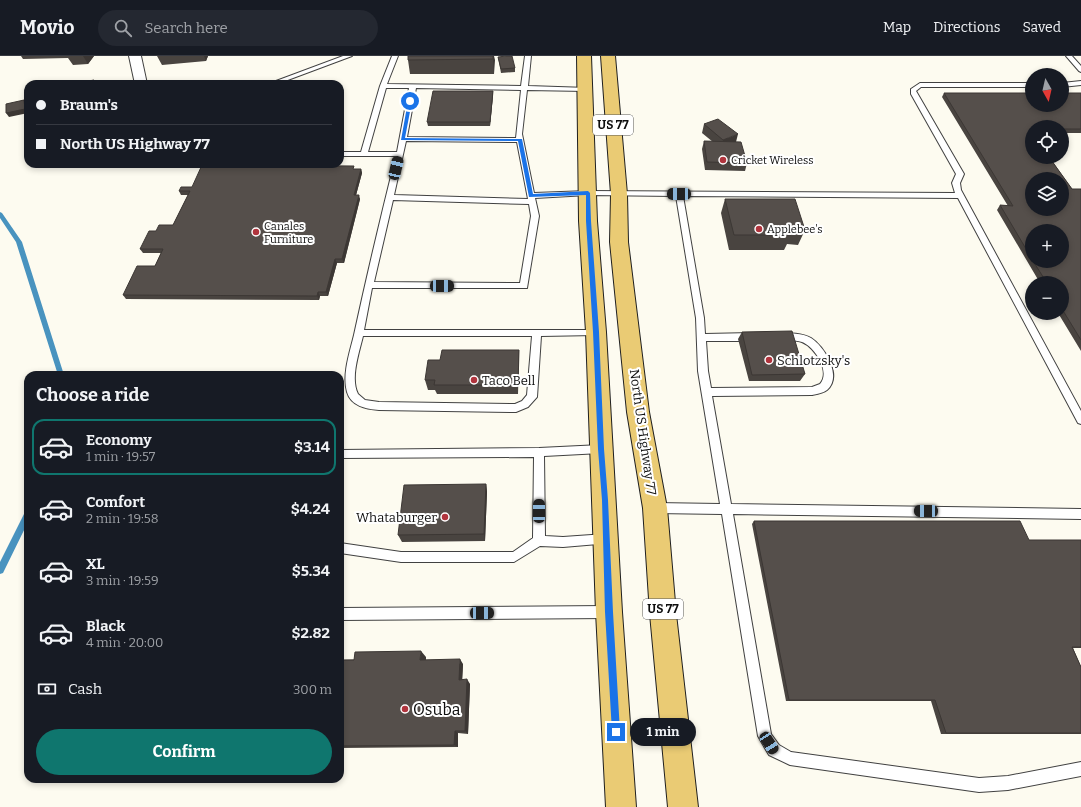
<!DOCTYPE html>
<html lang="en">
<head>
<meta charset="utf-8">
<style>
  body { margin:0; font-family:Bitter,serif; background:#242831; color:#f1f3f6; height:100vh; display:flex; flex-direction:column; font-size:15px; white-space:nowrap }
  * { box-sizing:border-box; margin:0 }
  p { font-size:13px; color:#9ea1a6 }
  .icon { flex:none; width:22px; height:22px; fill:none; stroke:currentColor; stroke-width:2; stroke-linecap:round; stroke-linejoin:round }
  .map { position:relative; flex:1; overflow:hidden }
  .sheet { position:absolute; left:24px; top:315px; width:320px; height:412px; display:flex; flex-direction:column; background:#171b24; border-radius:12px; box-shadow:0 2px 6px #0003 }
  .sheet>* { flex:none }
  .top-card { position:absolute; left:24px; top:24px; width:320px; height:88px; border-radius:12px; box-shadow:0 2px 6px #0003; display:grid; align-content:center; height:88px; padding:0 12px; background:#171b24 }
  .needle { width:26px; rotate:172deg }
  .tools { position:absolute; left:1025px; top:12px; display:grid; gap:8px }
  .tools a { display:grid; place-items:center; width:44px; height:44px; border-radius:50%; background:#171b24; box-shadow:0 2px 6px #0003; font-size:20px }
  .end { position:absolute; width:18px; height:18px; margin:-9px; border:5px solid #1a73e8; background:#fff; box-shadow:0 0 0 2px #fff }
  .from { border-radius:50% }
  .bubble { position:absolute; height:28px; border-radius:14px; background:#171b24; box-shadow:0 2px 6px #0003; font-size:13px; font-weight:700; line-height:28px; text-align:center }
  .car { position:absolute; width:12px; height:24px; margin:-12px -6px; border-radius:5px; box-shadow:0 0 3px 1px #0007; background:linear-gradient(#222 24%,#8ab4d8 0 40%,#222 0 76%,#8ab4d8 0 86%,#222 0) }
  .top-card b { display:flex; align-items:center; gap:14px; height:38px; font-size:15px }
  .top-card b+b { border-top:1px solid #363941 }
  .top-card i { width:10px; height:10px; background:#f1f3f6 }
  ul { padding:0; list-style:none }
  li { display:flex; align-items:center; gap:12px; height:56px; margin:0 8px 6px; padding:0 4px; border:2px solid transparent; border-radius:12px }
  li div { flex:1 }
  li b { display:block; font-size:15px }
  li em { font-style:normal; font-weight:700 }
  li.on { border-color:#0f766e }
  li>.icon { width:36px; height:36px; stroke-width:1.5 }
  h2 { padding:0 12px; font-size:18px; line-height:48px }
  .pay { display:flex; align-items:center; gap:10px; height:44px; padding:0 12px; font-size:15px }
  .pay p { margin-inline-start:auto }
  .cta { display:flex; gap:8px; margin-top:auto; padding:8px 12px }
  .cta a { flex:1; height:46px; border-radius:24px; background:#0f766e; color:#fff; font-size:16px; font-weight:700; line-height:46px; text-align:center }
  header { display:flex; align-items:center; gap:24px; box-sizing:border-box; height:56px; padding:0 20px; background:#171b24; border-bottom:1px solid #363941 }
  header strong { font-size:19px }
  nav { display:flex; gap:22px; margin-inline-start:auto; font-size:14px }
  .search { width:280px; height:36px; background:#242831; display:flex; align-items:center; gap:10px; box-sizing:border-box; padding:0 14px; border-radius:22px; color:#9ea1a6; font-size:15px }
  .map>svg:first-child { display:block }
</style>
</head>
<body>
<header>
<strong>Movio</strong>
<div class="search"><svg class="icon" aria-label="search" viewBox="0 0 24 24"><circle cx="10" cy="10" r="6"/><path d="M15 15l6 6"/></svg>Search here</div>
<nav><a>Map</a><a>Directions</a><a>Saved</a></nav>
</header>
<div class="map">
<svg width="1081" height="751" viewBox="0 0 1081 751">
  <rect width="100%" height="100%" fill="#fdfbf0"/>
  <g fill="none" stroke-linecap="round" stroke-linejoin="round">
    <path fill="#4993bf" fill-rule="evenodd" d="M0 156 2 157 22 186 64 319H58L16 186 0 162Z
      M28 454V466L3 517 0 518V506L25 456Z"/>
    <defs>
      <path id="lane" d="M343 0H352L277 28H268Z
        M392 0H398L387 28 521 30 525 0H531L528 30 588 32 589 33 586 35 527 34 522 78 534 137 588 135 955 137 952 127 956 118 911 38V33L920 27H1032V31H921L916 35 964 118 960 127 961 134 1081 355V368L1078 367 958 142 683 140 704 262 705 278 752 277 757 281 752 285H706L708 315 711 332 812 331 820 328C831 316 815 291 802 286 794 283 785 286 777 283L775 281 780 277C790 277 802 277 811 282 824 290 843 320 827 334 823 337 817 338 812 339L712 340 731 448 1081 453V463L733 458 771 678 779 689 791 696 979 722 1008 720 1081 706V720L1008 734 979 736 790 709 769 699 758 680 722 458 655 457 651 456 650 452 651 448 655 447 720 448 698 315 696 262 676 140 588 139 535 142 539 160 527 232H372L364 274H599L600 276 596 279 541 280 537 341 528 351 516 356 379 354C366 353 351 350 347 336 342 318 350 296 354 279 367 219 381 160 396 100H340V96H361L380 30ZM386 32H409L397 96H368ZM416 32 521 34 516 82 407 81ZM406 85 517 86 528 143 394 139ZM393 144 529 148 531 160 520 227 374 226ZM363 280H532L527 339 522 345 515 348 379 346 365 344 358 338C350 322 359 297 363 280Z
        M1066 0H1072L1081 10V16L1079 15Z
        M1081 25V29L1062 31V27Z
        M601 389 605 390 606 393 605 396 601 397 544 400 545 480 563 481 606 478 610 479 612 483 610 487 563 491 540 490 514 506H401L340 497V487L401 496H513L533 482 534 401 340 402V394L539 392Z
        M609 550 613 552 615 556 613 560 609 562 340 564V552Z"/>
      <path id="street" d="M129 0H141L147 28H135Z"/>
      <path id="primary" d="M577 0H591L597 165 606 276 622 556 636 751H606L596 556 586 276 579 165Z
        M601 0H615L627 138 628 186 649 356 667 452 676 558 698 751H668L650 558 643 452 627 356 610 186 611 138Z"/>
    </defs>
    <use href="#lane" stroke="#414141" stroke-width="2"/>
    <use href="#street" stroke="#414141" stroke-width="2"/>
    <use href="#primary" stroke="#1f1f1f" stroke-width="2"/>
    <use href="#lane" fill="#fff" fill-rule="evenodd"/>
    <use href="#street" fill="#fff" fill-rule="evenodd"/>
    <use href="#primary" fill="#eacb74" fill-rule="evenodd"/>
  </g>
  <path fill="#494440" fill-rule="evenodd" d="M21 0H94L88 8 73 9 68 2 23 3Z
    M157 0H208L206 5 162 9Z
    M408 0H494V18H410L408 4Z
    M498 1 515 12V16L501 17Z
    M493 35V39L490 70H428L427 66Z
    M944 37H1081V77H1062V71H1032V77L1072 133H1081V295L1058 257H1062V227H1040L997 154 1000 149 1008 150 942 41ZM1032 175 1062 205H1032Z
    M704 68 736 86 747 107 745 115 705 114 702 93 704 85 713 86 702 77Z
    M355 113H361L362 117 356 139 360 143 344 207H337L328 240H320L319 244 126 243 123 239 155 210 161 197H143L140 193 156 175 173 169 188 139H181L179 135 192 131Z
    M725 143 805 174 798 189 787 188 784 194H729L721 157Z
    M742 276 805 318 800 325H749L738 283Z
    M519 294V304L518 338H437L435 334H428L425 324 440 304Z
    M486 428 487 436 485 485 402 486 398 479Z
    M754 465 1029 484H1081V592H1073L1081 611V678H941L931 645H786L752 468Z
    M426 601V604L463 608 462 624 470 628 468 678 458 677V691L340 692V604Z"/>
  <path fill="#3c3734" d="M83 0H94L88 8Z
    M204 0H208L206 5Z
    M493 0H494L495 4 494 18Z
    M493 35V39L490 70V66Z
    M24 44 27 48 28 57 9 61 6 57Z
    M738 78 736 86 721 92 723 84Z
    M361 113 362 117 355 143 354 139Z
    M359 139 360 143 344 207 342 203Z
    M335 203 337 207 328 240 326 236Z
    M318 236 320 240 319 244 317 240Z
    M486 428 487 436 485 485 484 478Z
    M421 595 426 601 425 609 420 604Z
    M460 603 463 608 462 628 459 624Z
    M467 623 470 628 468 678 465 675Z
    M455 675 458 677V691L454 689Z"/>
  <path fill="#554f4b" stroke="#3c3734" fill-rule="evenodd" d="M408 0H493V3L408 4Z
    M506 0H512L515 12 501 13 498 1Z
    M94 24V28H72Z
    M433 35H493L490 66H427Z
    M944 37H1032V49H1062V37H1081V73H1062V71H1032V73H1029L1032 77V101H1049L1072 133H1081V284L1062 253V227H1047L1033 205H1062V175H1032V203L1000 149 1013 150ZM1032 123H1062V153H1032Z
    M24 44 25 53 6 57V48Z
    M718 63 738 78 723 84 704 68Z
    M704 85 741 86 747 107 707 106Z
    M202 109 354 110 353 113H361L354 139H359L342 203H335L326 236H318L317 240 123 239 137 210H155L163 193H140L149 175H156L159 169H173L190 135H179L181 131H192Z
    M725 143H795L805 174H789L791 179H734Z
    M792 275 805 318 752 319 742 276Z
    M442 294H519L518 329H434L435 324H425L428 304H440Z
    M486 428 484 478 398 479 404 429Z
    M754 465H1020L1029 484H1081V591H1072L1081 611V677H946L935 644H789Z
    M421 595 420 604 460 603 459 624 467 623 465 675H455L454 689 340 690V604H354L355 596Z"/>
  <path fill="#1a73e8" d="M410 44 412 45 405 82 522 83 533 138 588 135 590 137 591 165 599 276 604 393 608 444 613 556 620 676 619 679 616 680 613 679 612 676 605 556 602 444 598 393 593 276 586 165V139L529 141 518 85 401 84 408 45Z"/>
  <g fill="#b0343d" stroke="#fff" stroke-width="1.5">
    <circle cx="723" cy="104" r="4"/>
    <circle cx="759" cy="173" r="4"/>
    <circle cx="256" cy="176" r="4"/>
    <circle cx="769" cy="304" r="4"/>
    <circle cx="474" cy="324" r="4"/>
    <circle cx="445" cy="461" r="4"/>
    <circle cx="405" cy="653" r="4"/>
  </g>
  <g text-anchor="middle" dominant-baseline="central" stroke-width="4" stroke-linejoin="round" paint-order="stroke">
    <g font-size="11" fill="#0e0e0e" stroke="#fff" text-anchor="start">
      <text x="731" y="104">Cricket Wireless</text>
      <text x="264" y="170">Canales<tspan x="264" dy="13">Furniture</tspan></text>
      <text x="767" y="173">Applebee's</text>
    </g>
    <g fill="#fff" stroke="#565656" stroke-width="1">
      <rect x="593" y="59" width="40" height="20" rx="3"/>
      <rect x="643" y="543" width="40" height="20" rx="3"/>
    </g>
    <g font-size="12" font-weight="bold" fill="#0e0e0e">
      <text x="613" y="69">US 77</text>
      <text x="663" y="553">US 77</text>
    </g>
    <g font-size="13" fill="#0e0e0e" stroke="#fff" text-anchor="start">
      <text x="777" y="304">Schlotzsky's</text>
      <text x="482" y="324">Taco Bell</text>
      <text x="437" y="461" text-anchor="end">Whataburger</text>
    </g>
    <g font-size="13" fill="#0e0e0e" stroke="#fff">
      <text transform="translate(643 376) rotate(82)">North US Highway 77</text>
    </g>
    <g font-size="16" fill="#0e0e0e" stroke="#fff" text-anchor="start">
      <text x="413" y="653">Osuba</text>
    </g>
  </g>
</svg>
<div class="tools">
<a><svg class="needle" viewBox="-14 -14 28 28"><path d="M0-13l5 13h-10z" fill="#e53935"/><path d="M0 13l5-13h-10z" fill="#9ea1a6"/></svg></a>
<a><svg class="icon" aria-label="locate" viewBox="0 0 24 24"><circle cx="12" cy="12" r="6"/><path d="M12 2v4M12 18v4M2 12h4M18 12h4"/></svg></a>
<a><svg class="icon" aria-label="layers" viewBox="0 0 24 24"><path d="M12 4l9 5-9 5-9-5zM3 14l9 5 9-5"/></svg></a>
<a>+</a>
<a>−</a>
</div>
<i class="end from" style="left:410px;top:45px"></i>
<i class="end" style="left:616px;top:676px"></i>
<div class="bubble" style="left:630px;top:662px;width:66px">1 min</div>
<i class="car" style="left:396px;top:112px;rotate:13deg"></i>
<i class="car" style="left:679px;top:138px;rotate:270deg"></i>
<i class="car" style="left:442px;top:230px;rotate:90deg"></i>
<i class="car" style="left:539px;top:455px;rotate:0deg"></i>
<i class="car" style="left:926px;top:455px;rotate:271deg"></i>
<i class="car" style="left:482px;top:557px;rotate:90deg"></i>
<i class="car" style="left:769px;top:687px;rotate:147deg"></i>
<div class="top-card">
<b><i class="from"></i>Braum's</b>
<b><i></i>North US Highway 77</b>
</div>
<section class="sheet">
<h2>Choose a ride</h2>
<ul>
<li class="on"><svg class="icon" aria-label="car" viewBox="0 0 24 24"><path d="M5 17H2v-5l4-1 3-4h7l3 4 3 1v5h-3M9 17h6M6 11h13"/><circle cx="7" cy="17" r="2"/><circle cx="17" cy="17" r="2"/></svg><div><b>Economy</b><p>1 min · 19:57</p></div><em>$3.14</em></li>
<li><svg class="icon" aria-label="car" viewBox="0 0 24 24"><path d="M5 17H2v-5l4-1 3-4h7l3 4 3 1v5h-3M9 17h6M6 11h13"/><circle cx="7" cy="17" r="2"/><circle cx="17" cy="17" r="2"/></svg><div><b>Comfort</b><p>2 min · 19:58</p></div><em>$4.24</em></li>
<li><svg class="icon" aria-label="car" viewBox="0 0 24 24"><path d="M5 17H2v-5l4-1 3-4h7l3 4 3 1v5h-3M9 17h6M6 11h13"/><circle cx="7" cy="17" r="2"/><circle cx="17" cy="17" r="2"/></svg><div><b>XL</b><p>3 min · 19:59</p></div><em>$5.34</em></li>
<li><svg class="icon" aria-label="car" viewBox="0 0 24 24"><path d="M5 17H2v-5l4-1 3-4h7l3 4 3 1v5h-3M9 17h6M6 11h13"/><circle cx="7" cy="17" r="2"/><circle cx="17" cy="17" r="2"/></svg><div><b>Black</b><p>4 min · 20:00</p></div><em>$2.82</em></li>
</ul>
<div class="pay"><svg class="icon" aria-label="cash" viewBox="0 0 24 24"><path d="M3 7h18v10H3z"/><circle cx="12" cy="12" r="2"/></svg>Cash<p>300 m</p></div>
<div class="cta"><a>Confirm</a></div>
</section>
</div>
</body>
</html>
